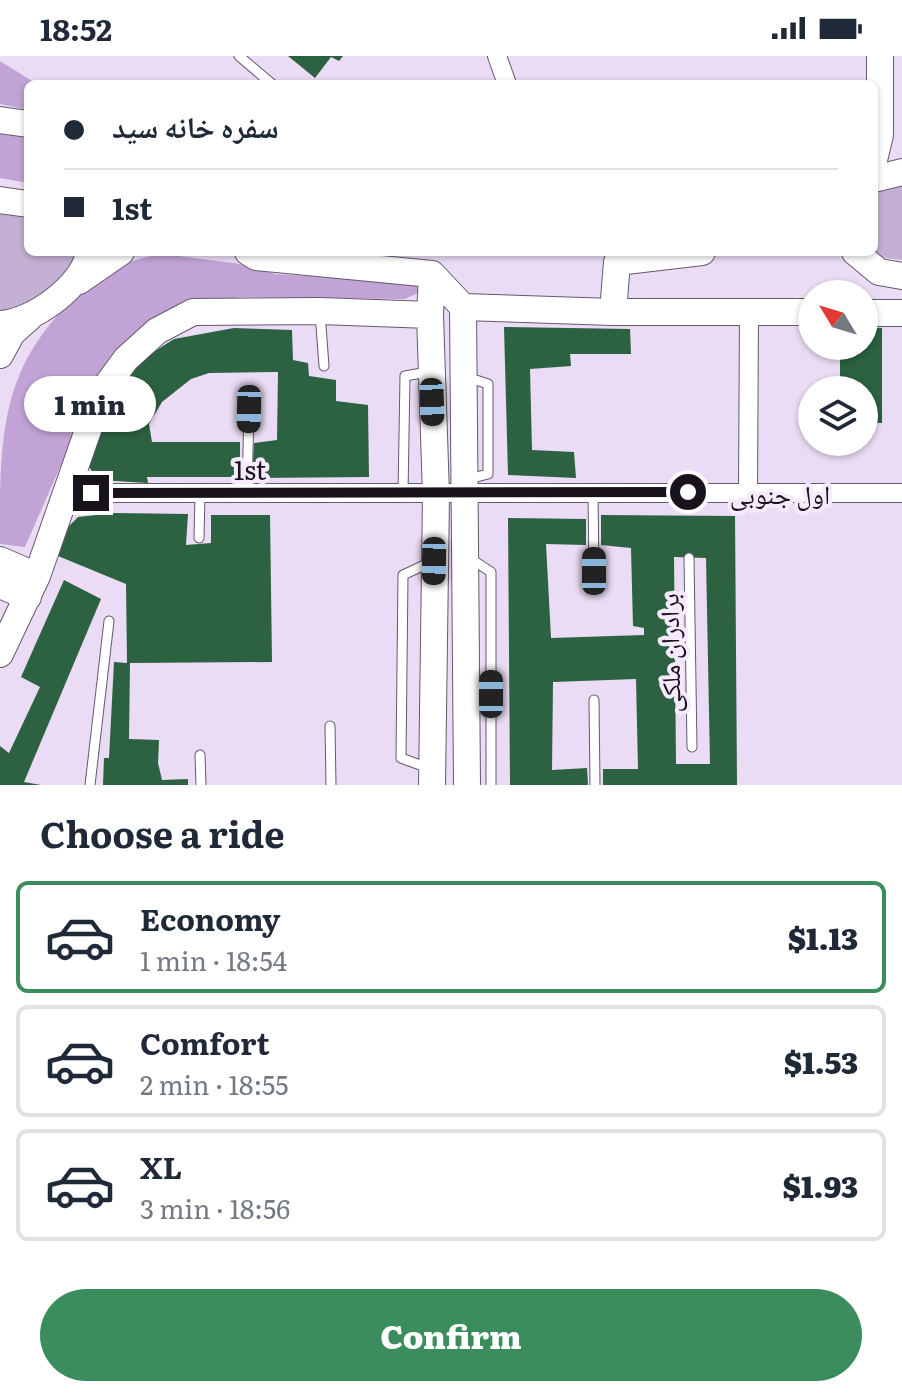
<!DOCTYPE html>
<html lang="en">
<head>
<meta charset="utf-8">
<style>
  body { margin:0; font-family:Literata,"Noto Naskh Arabic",serif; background:#f2f2f3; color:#1f2937; height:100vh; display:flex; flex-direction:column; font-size:30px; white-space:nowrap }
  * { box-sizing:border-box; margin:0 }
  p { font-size:26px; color:#747a83 }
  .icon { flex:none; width:44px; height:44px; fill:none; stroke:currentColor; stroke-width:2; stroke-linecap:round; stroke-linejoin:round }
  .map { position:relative; height:729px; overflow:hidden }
  .details { display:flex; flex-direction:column; background:#fff; flex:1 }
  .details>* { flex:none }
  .guide { position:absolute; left:24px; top:24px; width:854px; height:176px; border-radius:12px; box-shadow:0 2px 6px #0004; display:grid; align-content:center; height:176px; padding:0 40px; background:#fff }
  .needle { width:52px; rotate:308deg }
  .tools { position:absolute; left:798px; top:224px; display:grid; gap:16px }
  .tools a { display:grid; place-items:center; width:80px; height:80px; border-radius:50%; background:#fff; box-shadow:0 2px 6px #0004; font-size:40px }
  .end { position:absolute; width:36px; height:36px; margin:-18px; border:10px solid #18131b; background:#fff; box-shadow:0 0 0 4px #fff }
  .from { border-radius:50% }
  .bubble { position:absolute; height:56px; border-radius:28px; background:#fff; box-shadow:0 2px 6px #0004; font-size:26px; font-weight:800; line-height:56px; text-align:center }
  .car { position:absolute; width:24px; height:48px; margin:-24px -12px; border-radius:10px; box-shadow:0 0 6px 2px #0007; background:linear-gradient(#222 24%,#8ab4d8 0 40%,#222 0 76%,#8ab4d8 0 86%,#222 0) }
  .guide b { display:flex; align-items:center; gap:28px; height:76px; font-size:30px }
  .guide b+b { border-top:2px solid #e0e1e3 }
  .guide i { width:20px; height:20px; background:#1f2937 }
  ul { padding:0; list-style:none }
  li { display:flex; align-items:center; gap:24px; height:112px; margin:0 16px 12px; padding:0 24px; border:4px solid #e0e1e3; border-radius:12px }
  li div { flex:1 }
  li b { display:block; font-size:30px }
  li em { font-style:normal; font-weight:800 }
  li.current { border-color:#3c8d5d }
  li>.icon { width:72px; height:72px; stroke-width:1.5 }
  h2 { padding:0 40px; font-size:36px; line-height:96px }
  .primary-button { display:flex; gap:16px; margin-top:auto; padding:16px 40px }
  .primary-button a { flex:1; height:92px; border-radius:48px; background:#3c8d5d; color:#fff; font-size:32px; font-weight:800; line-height:92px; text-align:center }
  .status { display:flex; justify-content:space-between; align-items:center; height:56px; padding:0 40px; background:#fff; direction:ltr }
  .status svg { height:22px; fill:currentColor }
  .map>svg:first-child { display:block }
</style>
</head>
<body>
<div class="status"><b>18:52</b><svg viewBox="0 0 49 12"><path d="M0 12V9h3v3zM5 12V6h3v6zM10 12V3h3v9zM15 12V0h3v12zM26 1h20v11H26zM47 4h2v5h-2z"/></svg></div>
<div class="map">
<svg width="902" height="729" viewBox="0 0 902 729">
  <rect width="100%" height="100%" fill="#eadcf4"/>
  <path fill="#c4b0d2" d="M902 129V204L884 202 874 196V137L887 130Z
    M0 153 28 158V196H79C59 228 38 251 0 258Z"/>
  <path fill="#c1a3d5" d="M0 5 37 28H28V54L0 48Z
    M0 71 28 76V127L0 122Z
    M163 198 240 208 275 218 419 227 418 237 405 243 242 241 191 247 128 284 104 311 25 491 0 488C0 376 0 309 81 236 113 214 123 204 163 198Z"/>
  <path fill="#2c6141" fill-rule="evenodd" d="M288 0H343L339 5 331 1 315 22Z
    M504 271 630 273 631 298H570L571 310 530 313 532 394 574 396 576 422 508 419Z
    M864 271 882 272V367H864V334H840V290H864Z
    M234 272 292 274 293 304 308 307 309 320 336 324V345L368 349 369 421 252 422 254 387 277 384 278 316 209 317 191 323 162 346 149 368 152 386H240V421H147L148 427 99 424 88 410 104 363 123 326 141 304 174 283Z
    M114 457 188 458 186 489 211 487V459H270L272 606 130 607 129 683 159 684 158 707 162 724 188 723V729H103L104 702H109L114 606 127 607 126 528 58 500 68 471 78 461Z
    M601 459 735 460 737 729H603V713H638L636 623 553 626 552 714 587 712 588 729H510L508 462 586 463V489L546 488 551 582 644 579V572L633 570 631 492 601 489ZM674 501 706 502 710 708H676Z
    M64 524 101 543 24 726 41 729H0V690L9 697 40 631 21 621Z"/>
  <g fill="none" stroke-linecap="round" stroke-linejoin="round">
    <defs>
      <path id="lane" d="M239 0 272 28
        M320 257 324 310
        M467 321 488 328V418L469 423
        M247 437 249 353
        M593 437 594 515
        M403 438 405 320 428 316
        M199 482 200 438
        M468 501 491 516V729
        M689 502 692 691
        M594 644 595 729
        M330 670 331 729
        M200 699 201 729
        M431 713 401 702 403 519 431 506
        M90 729 109 565"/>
      <path id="street" d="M497 0 507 28
        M748 435 749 256
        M64 437H902"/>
      <path id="secondary" d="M0 64 28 68
        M874 104 880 79V0
        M874 123 902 116
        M0 144 28 148
        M248 196 256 201 432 218 463 251
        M855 196 879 216 902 220
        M79 225 121 196
        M463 251 467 729
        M463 251 613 256H812
        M613 256 617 206 702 196
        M864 257H902
        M0 268C32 267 85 229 89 196
        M0 299 12 277 30 261
        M0 504 37 520
        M0 529 28 541
        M0 598 37 520 101 337 126 303 157 275 193 256 320 255 430 259
        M432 729 436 439 430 259 432 218"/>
    </defs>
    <use href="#lane" stroke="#66596e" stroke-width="11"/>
    <use href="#street" stroke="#66596e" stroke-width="20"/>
    <use href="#secondary" stroke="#66596e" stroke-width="28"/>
    <use href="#lane" stroke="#fff" stroke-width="9"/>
    <use href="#street" stroke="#fff" stroke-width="18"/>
    <use href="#secondary" stroke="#fff" stroke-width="26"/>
  </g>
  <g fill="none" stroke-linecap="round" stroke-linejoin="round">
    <path stroke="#18131b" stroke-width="10" d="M91 437 688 436"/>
  </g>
  <g text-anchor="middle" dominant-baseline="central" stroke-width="8" stroke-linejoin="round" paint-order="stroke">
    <g font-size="26" fill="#18131b" stroke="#f6ebfe">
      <text x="250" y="412">1st</text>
      <text x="780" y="436">اول جنوبی</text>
      <text transform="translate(668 597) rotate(-91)">برادران ملکی</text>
    </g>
  </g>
</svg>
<div class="tools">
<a><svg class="needle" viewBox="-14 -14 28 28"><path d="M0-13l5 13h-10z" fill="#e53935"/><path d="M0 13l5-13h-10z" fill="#747a83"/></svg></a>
<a><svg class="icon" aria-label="layers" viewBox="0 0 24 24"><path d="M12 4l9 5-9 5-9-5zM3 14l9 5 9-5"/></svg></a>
</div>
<i class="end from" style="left:688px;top:436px"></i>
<i class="end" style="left:91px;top:437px"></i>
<div class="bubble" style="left:24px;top:320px;width:132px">1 min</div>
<i class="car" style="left:432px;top:346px;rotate:178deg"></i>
<i class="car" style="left:249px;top:353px;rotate:181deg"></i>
<i class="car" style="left:434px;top:505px;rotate:181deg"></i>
<i class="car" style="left:594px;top:515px;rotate:0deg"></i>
<i class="car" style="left:491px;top:638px;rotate:0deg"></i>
<div class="guide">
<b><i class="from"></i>سفره خانه سید</b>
<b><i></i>1st</b>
</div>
</div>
<section class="details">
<h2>Choose a ride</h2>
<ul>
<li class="current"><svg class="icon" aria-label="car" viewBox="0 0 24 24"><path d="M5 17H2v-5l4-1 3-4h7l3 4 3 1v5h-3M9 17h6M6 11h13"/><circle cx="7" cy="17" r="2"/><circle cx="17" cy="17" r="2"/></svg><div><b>Economy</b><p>1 min · 18:54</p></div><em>$1.13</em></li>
<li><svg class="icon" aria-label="car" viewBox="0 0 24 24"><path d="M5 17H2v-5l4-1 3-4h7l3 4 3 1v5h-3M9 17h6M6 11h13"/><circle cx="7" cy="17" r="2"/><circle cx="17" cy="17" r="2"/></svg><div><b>Comfort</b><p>2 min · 18:55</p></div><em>$1.53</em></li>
<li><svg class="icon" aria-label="car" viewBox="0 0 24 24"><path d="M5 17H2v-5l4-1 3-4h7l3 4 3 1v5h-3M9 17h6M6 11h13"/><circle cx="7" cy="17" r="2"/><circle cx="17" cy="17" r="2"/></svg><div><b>XL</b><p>3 min · 18:56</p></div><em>$1.93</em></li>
</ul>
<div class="primary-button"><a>Confirm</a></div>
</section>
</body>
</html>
